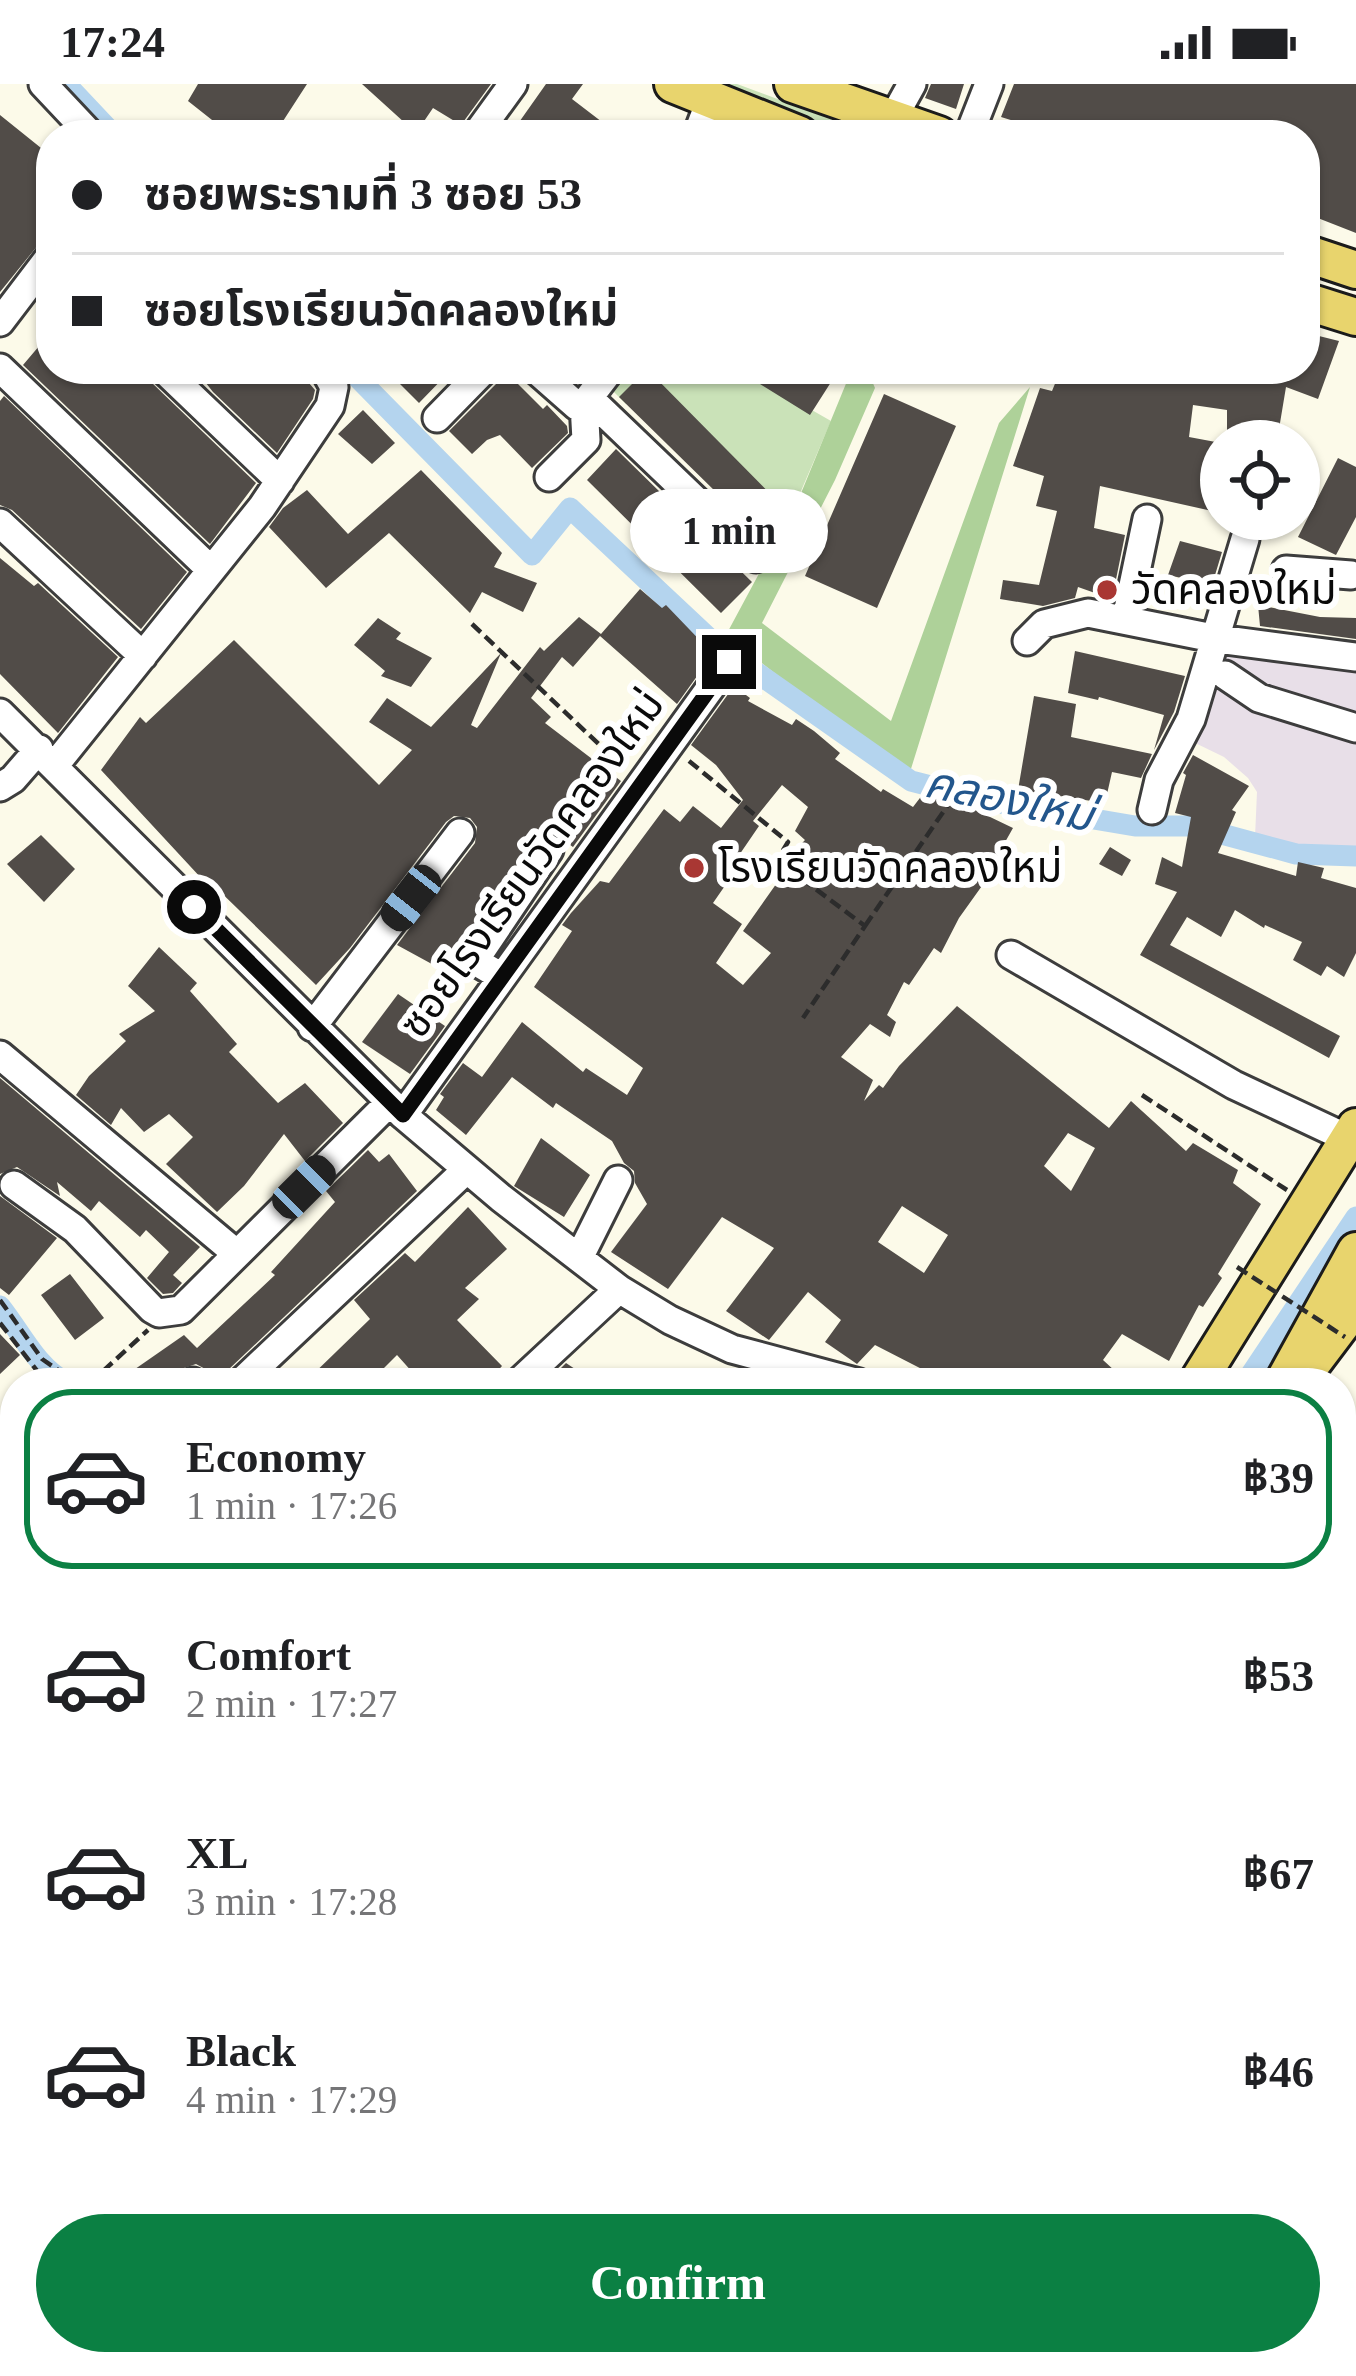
<!DOCTYPE html>
<html lang="en">
<head>
<meta charset="utf-8">
<style>
  body { margin:0; font-family:"Times New Roman","Noto Sans Thai",serif; background:#f2f2f2; color:#202124; height:100vh; display:flex; flex-direction:column; font-size:45px; white-space:nowrap }
  * { box-sizing:border-box; margin:0 }
  p { font-size:39px; color:#757577 }
  .icon { flex:none; width:66px; height:66px; fill:none; stroke:currentColor; stroke-width:2; stroke-linecap:round; stroke-linejoin:round }
  .map { position:relative; flex:1; overflow:hidden }
  .panel { position:absolute; left:0px; top:1284px; width:1356px; height:1008px; display:flex; flex-direction:column; background:#fff; border-radius:48px 48px 0 0; box-shadow:0 3px 9px #0004 }
  .panel>* { flex:none }
  .banner { position:absolute; left:36px; top:36px; width:1284px; height:264px; border-radius:48px; box-shadow:0 3px 9px #0004; display:grid; align-content:center; height:264px; padding:0 36px; background:#fff }
  .tools { position:absolute; left:1200px; top:336px; display:grid; gap:24px }
  .tools a { display:grid; place-items:center; width:120px; height:120px; border-radius:50%; background:#fff; box-shadow:0 3px 9px #0004; font-size:60px }
  .end { position:absolute; width:54px; height:54px; margin:-27px; border:15px solid #0a0a0a; background:#fff; box-shadow:0 0 0 6px #fff }
  .from { border-radius:50% }
  .bubble { position:absolute; height:84px; border-radius:42px; background:#fff; box-shadow:0 3px 9px #0004; font-size:39px; font-weight:700; line-height:84px; text-align:center }
  .car { position:absolute; width:36px; height:72px; margin:-36px -18px; border-radius:15px; box-shadow:0 0 9px 3px #0007; background:linear-gradient(#222 24%,#8ab4d8 0 40%,#222 0 76%,#8ab4d8 0 86%,#222 0) }
  .banner b { display:flex; align-items:center; gap:42px; height:114px; font-size:45px }
  .banner b+b { border-top:3px solid #e0e0e0 }
  .banner i { width:30px; height:30px; background:#202124 }
  ul { padding:21px 0 0; list-style:none }
  li { display:flex; align-items:center; gap:36px; height:180px; margin:0 24px 18px; padding:0 12px; border:6px solid transparent; border-radius:48px }
  li div { flex:1 }
  li b { display:block; font-size:45px }
  li em { font-style:normal; font-weight:700 }
  li.active { border-color:#0b8043 }
  li>.icon { width:108px; height:108px; stroke-width:1.5 }
  .primary-button { display:flex; gap:24px; margin-top:auto; padding:24px 36px }
  .primary-button a { flex:1; height:138px; border-radius:72px; background:#0b8043; color:#fff; font-size:48px; font-weight:700; line-height:138px; text-align:center }
  .status { display:flex; justify-content:space-between; align-items:center; height:84px; padding:0 60px; background:#fff; direction:ltr }
  .status svg { height:33px; fill:currentColor }
  .map>svg:first-child { display:block }
</style>
</head>
<body>
<div class="status"><b>17:24</b><svg viewBox="0 0 49 12"><path d="M0 12V9h3v3zM5 12V6h3v6zM10 12V3h3v9zM15 12V0h3v12zM26 1h20v11H26zM47 4h2v5h-2z"/></svg></div>
<div class="map">
<svg width="1356" height="2292" viewBox="0 0 1356 2292">
  <rect width="100%" height="100%" fill="#fcfae9"/>
  <path fill="#e8dfe8" d="M1222 568 1356 581V767H1309L1255 753 1257 708 1248 694 1224 673 1189 656Z
    M1341 1907 1356 1920V2021L1341 2007Z
    M943 2277H1143L1154 2292H956Z"/>
  <path fill="#efefcd" d="M701 2277H906L922 2292H679Z"/>
  <path fill="#cae2b8" d="M711 0H737L875 51H847Z
    M629 285H740L831 337 789 435 644 301 626 320 611 305Z
    M1341 1811 1356 1824V1920L1341 1907Z
    M1159 2277H1223L1229 2292H1168Z"/>
  <path fill="#aed199" d="M852 285H867L875 304 835 396 762 539 891 637 999 339 1030 303 910 688 888 678 726 551 797 419Z
    M519 2277H701L679 2292H502Z"/>
  <path fill="#b4d4ee" stroke="#4383bc" stroke-width="3" d="M23 2277H73L43 2292H0V2288Z"/>
  <g fill="none" stroke-linecap="round" stroke-linejoin="round">
    <path stroke="#b4d4ee" stroke-width="21" d="M66 0 114 51
      M349 285 532 471 570 424 713 558 911 697 993 718 1135 742H1192L1296 770 1356 772
      M0 1222C21 1248 36 1283 67 1299
      M1245 1299 1356 1133"/>
  </g>
  <path fill="#514c48" fill-rule="evenodd" d="M198 0H307L274 51H231L188 17Z
    M362 0H491L461 41 433 24 416 49Z
    M546 0H583L572 15 619 51H510Z
    M931 0H964L956 25 925 14Z
    M1014 0H1356V149L1305 129V51H1154L1131 44 1129 51H1060L1001 33Z
    M0 31 51 72V145L0 208Z
    M51 248V285H144L151 298 256 399 210 460 23 281Z
    M1315 251 1339 257 1318 315 1286 303 1277 357 1227 354V326L1193 321 1189 353 1221 359 1217 406 1221 407V429L1100 402 1094 444 1125 451 1112 515 1078 503 1075 514 1043 522 1000 515 1003 496 1039 501 1057 427 1036 422 1044 392 1013 382 1040 304 1052 307 1061 285H1307Z
    M195 285H297L315 306 313 315 277 369 213 308Z
    M385 285H452L419 319Z
    M647 285 794 434 768 459 619 313Z
    M736 285H816L833 295 810 331Z
    M507 289 543 325 547 321 567 342 568 349 532 384 500 351 487 356 472 370 449 347Z
    M884 310 956 342 877 524 805 492Z
    M4 312 187 488 141 545 12 426 0 421V317Z
    M363 326 395 359 372 380 338 350Z
    M616 365 752 498 721 529 587 396Z
    M1338 374 1356 383V433L1336 471 1298 453Z
    M421 386 502 469 494 483 537 499 523 528 482 508 470 529 389 449 326 504 269 443 283 424 307 406 348 450Z
    M1180 457 1222 468 1212 501 1168 491Z
    M0 474 34 502 38 499 118 573 58 649 0 590Z
    M640 505 662 524 666 521 713 570 677 620 600 552 573 583 562 573 531 614 551 633 545 639 621 697 573 763 551 748 534 756 462 863 460 880 452 891 397 861 475 759 477 743 470 734 454 732 446 738 350 864 316 901 204 792 202 795 101 686 140 633 146 639 234 556 379 701 412 666 369 638 387 614 431 643 501 569 471 641 477 644 540 563 544 567 579 533 601 550Z
    M1258 521 1320 533 1356 534V555L1260 542Z
    M378 534 401 549 396 555 432 574 411 603 381 592 385 587 354 561Z
    M1075 567 1185 592 1174 628 1154 666 1164 631 1099 613 1098 616 1068 609Z
    M734 602 750 614 748 617 792 641 796 635 814 647 840 669 835 675 881 708 883 705 913 723 923 710 961 724 963 720 1013 744 991 783 994 785 959 834 941 869 934 864 909 901 904 898 887 931 896 938 890 953 870 940 841 973 873 996 864 1017 879 1001 883 1004 899 982 957 922 1109 1044 1131 1017 1186 1067 1193 1059 1238 1086 1233 1099 1261 1120 1218 1190 1222 1194 1203 1223 1199 1221 1169 1277 1122 1250 1103 1276 1128 1299H949L875 1261 857 1280 825 1258 841 1236 808 1208 769 1256 726 1227 774 1164 722 1133 668 1205 611 1168 647 1120 635 1099 634 1087 624 1079 612 1057 556 1019 553 1024 512 993 466 1051 436 1026 444 1013 440 1010 463 979 482 993 522 938 583 988 586 984 627 1011 643 984 534 903 572 847 562 841 571 829 600 797 609 799 664 725 680 738 693 722 721 744 743 716 716 681 691 661ZM782 701 808 723 795 747 805 756 786 776 791 779 743 847 771 869 743 901 716 879 742 840 713 819 738 783 733 780 759 742 753 737ZM1068 1049 1095 1064 1071 1107 1044 1082ZM902 1122 948 1151 924 1189 878 1158Z
    M1034 612 1076 620 1071 653 1152 670 1141 694 1112 688 1105 719 1018 706Z
    M1193 671 1249 702 1232 726 1236 728 1218 769 1296 792 1298 778 1324 784 1321 794 1356 804V869L1344 893 1327 882 1321 892 1293 876 1302 858 1265 841 1264 844 1235 826 1221 853 1187 833 1170 861 1340 952 1329 974 1140 871 1177 808 1155 800 1162 773 1182 783 1191 733 1175 729 1186 691 1183 689Z
    M41 751 75 785 44 818 7 780Z
    M1110 763 1131 776 1122 792 1099 780Z
    M159 863 197 899 190 907 237 960 229 968 278 1019 305 999 343 1039 305 1077 284 1050 244 1102 217 1128 166 1080 193 1053 169 1030 144 1048 121 1024 111 1041 76 1011 89 992 126 957 119 950 155 927 128 902Z
    M398 910 445 942 410 990 362 958Z
    M0 994 200 1163 173 1191 182 1199 173 1209 163 1210 147 1194 169 1168 146 1146 140 1153 99 1117 91 1127 57 1098 60 1112 17 1083 0 1090Z
    M541 1054 590 1091 564 1133 514 1102Z
    M368 1066 379 1078 389 1070 417 1107 228 1286 222 1299H212L207 1286 196 1280 181 1285 175 1299H115L184 1251 197 1264 275 1191 271 1188 335 1118 326 1107Z
    M0 1112 57 1154 9 1211 0 1204Z
    M468 1123 507 1165 465 1204 479 1215 457 1236 502 1282 487 1299H458L449 1290 439 1299H422L397 1271 369 1299H304L370 1235 354 1216 405 1169 415 1178Z
    M70 1190 104 1234 75 1256 41 1211Z
    M0 1250 20 1271 0 1290Z
    M566 1279 596 1299H546Z"/>
  <g fill="none" stroke-linecap="round" stroke-linejoin="round">
    <defs>
      <path id="minor" d="M43 0 91 51
        M892 36 912 0
        M476 51 513 0
        M697 51 710 17
        M969 51 989 0
        M0 238 51 171
        M0 284 211 486
        M163 285 280 397
        M535 285 577 322 584 320 611 285
        M589 314 756 474
        M437 334 485 285
        M549 393 586 356 584 320
        M0 439 143 572
        M1286 486 1351 491
        M1126 535 1147 435
        M1027 557 1044 540 1088 529 1218 555 1356 573
        M1225 591 1259 614 1356 644
        M0 629 403 1031 501 1114 619 1205 670 1236 732 1265 859 1299
        M55 681 262 423 330 322 334 303 324 285
        M0 703 13 695 39 665
        M1152 726 1159 696 1191 635 1245 455
        M1011 871 1234 1001 1349 1055
        M502 893 480 880 477 873 549 766
        M312 943 460 749
        M0 971 237 1170
        M403 1031 729 578
        M14 1101 75 1145 152 1225 159 1229 181 1226 390 1018
        M580 1172 618 1096
        M193 1298 194 1299
        M240 1299 466 1086
        M518 1299 619 1205
        M0 1407 15 1401
        M1341 1407 1356 1418
        M0 1607 15 1598
        M0 1624 15 1654
        M0 1696 15 1686
        M1341 1712 1356 1725
        M0 1802 15 1819
        M1341 1817 1356 1831
        M1341 2016 1356 2030
        M1341 2242 1356 2259
        M0 2275 15 2268
        M199 2277 208 2292
        M473 2277 483 2292
        M931 2277 947 2292
        M81 2292 112 2277
        M231 2292 256 2277
        M1351 2292 1356 2286"/>
      <path id="major" d="M673 0 800 51
        M793 0 939 51
        M1305 169 1356 186
        M1305 217 1356 233
        M1304 1290 1356 1221
        M1197 1299 1356 1043
        M1283 1299 1356 1167
        M0 2247 15 2240
        M120 2292 148 2277"/>
    </defs>
    <use href="#minor" stroke="#3d3d3d" stroke-width="33"/>
    <use href="#major" stroke="#1b1b1b" stroke-width="42"/>
    <path stroke="#2c2c2c" stroke-width="4.5" stroke-dasharray="12 6" stroke-linecap="butt" d="M472 540 624 684
      M689 677 788 758 777 776 865 842 803 934
      M865 842 950 718
      M1142 1011 1287 1106
      M0 1216 42 1275 77 1299
      M0 1239 41 1292 54 1299
      M90 1299 148 1246
      M782 2277 791 2292"/>
    <use href="#minor" stroke="#fff" stroke-width="27"/>
    <use href="#major" stroke="#e8d46d" stroke-width="36"/>
    <path stroke="#2c2c2c" stroke-width="4.5" stroke-dasharray="12 6" stroke-linecap="butt" d="M1237 1183 1345 1253"/>
  </g>
  <g fill="none" stroke-linecap="round" stroke-linejoin="round">
    <path stroke="#0a0a0a" stroke-width="15" d="M194 823 403 1031 729 578"/>
  </g>
  <g fill="#a93733" stroke="#fff" stroke-width="4.5">
    <circle cx="1107" cy="506" r="12"/>
    <circle cx="694" cy="784" r="12"/>
  </g>
  <g text-anchor="middle" dominant-baseline="central" stroke-width="12" stroke-linejoin="round" paint-order="stroke">
    <g font-size="42" fill="#0a0a0a" stroke="#fff" text-anchor="start">
      <text x="1131" y="506">วัดคลองใหม่</text>
      <text x="718" y="784">โรงเรียนวัดคลองใหม่</text>
    </g>
    <g font-size="42" fill="#0a0a0a" stroke="#fff">
      <text transform="translate(532 780) rotate(-54)">ซอยโรงเรียนวัดคลองใหม่</text>
    </g>
    <g font-size="45" font-style="italic" fill="#23568c" stroke="#fff">
      <text transform="translate(1009 715) rotate(12)">คลองใหม่</text>
    </g>
  </g>
</svg>
<div class="tools">
<a><svg class="icon" aria-label="locate" viewBox="0 0 24 24"><circle cx="12" cy="12" r="6"/><path d="M12 2v4M12 18v4M2 12h4M18 12h4"/></svg></a>
</div>
<i class="end from" style="left:194px;top:823px"></i>
<i class="end" style="left:729px;top:578px"></i>
<div class="bubble" style="left:630px;top:405px;width:198px">1 min</div>
<i class="car" style="left:411px;top:814px;rotate:218deg"></i>
<i class="car" style="left:304px;top:1103px;rotate:45deg"></i>
<div class="banner">
<b><i class="from"></i>ซอยพระรามที่ 3 ซอย 53</b>
<b><i></i>ซอยโรงเรียนวัดคลองใหม่</b>
</div>
<section class="panel">
<ul>
<li class="active"><svg class="icon" aria-label="car" viewBox="0 0 24 24"><path d="M5 17H2v-5l4-1 3-4h7l3 4 3 1v5h-3M9 17h6M6 11h13"/><circle cx="7" cy="17" r="2"/><circle cx="17" cy="17" r="2"/></svg><div><b>Economy</b><p>1 min · 17:26</p></div><em>฿39</em></li>
<li><svg class="icon" aria-label="car" viewBox="0 0 24 24"><path d="M5 17H2v-5l4-1 3-4h7l3 4 3 1v5h-3M9 17h6M6 11h13"/><circle cx="7" cy="17" r="2"/><circle cx="17" cy="17" r="2"/></svg><div><b>Comfort</b><p>2 min · 17:27</p></div><em>฿53</em></li>
<li><svg class="icon" aria-label="car" viewBox="0 0 24 24"><path d="M5 17H2v-5l4-1 3-4h7l3 4 3 1v5h-3M9 17h6M6 11h13"/><circle cx="7" cy="17" r="2"/><circle cx="17" cy="17" r="2"/></svg><div><b>XL</b><p>3 min · 17:28</p></div><em>฿67</em></li>
<li><svg class="icon" aria-label="car" viewBox="0 0 24 24"><path d="M5 17H2v-5l4-1 3-4h7l3 4 3 1v5h-3M9 17h6M6 11h13"/><circle cx="7" cy="17" r="2"/><circle cx="17" cy="17" r="2"/></svg><div><b>Black</b><p>4 min · 17:29</p></div><em>฿46</em></li>
</ul>
<div class="primary-button"><a>Confirm</a></div>
</section>
</div>
</body>
</html>
